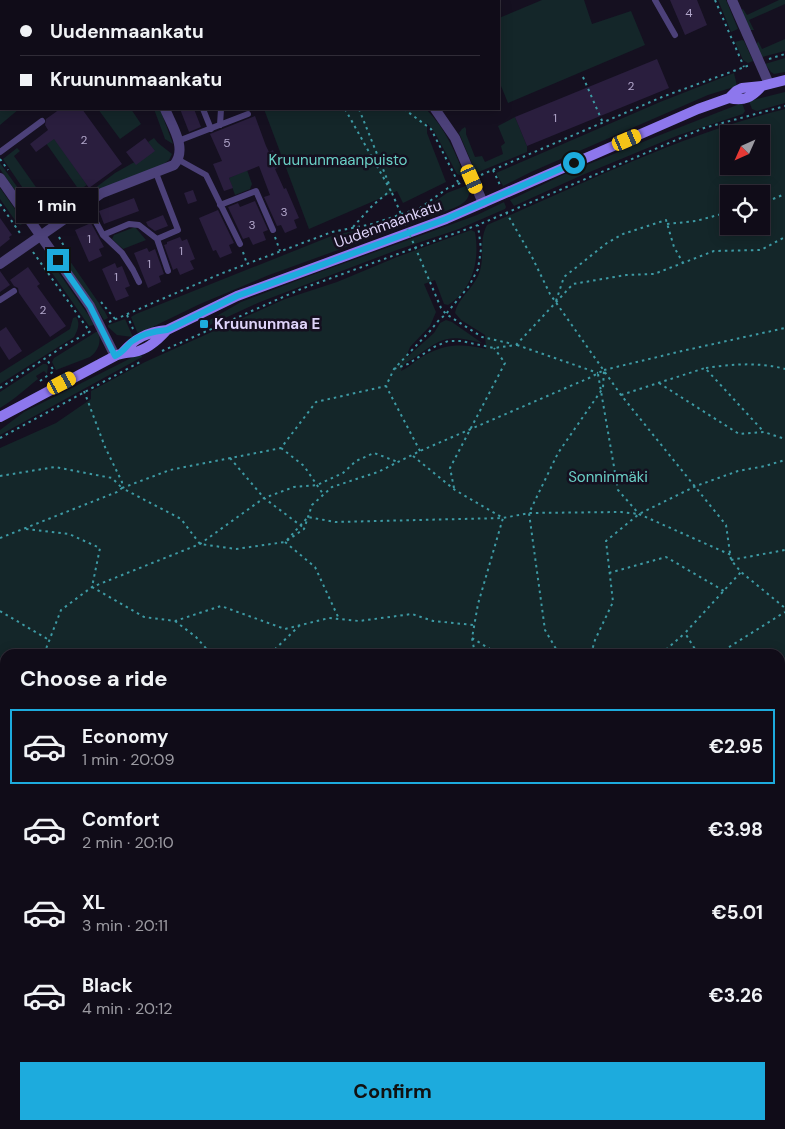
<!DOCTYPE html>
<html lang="en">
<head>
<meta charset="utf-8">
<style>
  body { margin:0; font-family:"DM Sans",sans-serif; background:#191521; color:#f1f3f6; height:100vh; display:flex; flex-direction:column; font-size:19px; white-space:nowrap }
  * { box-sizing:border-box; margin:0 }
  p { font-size:16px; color:#9c9ba2 }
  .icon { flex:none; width:28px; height:28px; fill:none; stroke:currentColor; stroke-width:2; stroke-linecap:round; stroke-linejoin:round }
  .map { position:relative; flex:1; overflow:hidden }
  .sheet { position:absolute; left:0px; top:649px; width:785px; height:481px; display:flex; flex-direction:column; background:#100c18; border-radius:15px 15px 0 0; box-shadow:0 2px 12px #0003,0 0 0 1px #302c37 }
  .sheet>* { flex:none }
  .hud { position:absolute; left:0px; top:0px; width:500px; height:110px; box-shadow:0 2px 12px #0003,0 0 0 1px #302c37; display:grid; align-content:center; height:110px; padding:0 20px; background:#100c18 }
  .needle { width:32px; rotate:225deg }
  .buttons { position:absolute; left:720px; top:125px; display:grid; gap:10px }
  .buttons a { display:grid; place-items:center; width:50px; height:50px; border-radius:0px; background:#100c18; box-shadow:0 2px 12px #0003,0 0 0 1px #302c37; font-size:25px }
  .end { position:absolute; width:22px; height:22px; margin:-11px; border:6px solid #1dabdd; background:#111; box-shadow:0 0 0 2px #111 }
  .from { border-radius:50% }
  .bubble { position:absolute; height:35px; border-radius:0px; background:#100c18; box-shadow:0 2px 12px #0003,0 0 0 1px #302c37; font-size:16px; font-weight:700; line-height:35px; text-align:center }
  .car { position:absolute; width:15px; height:30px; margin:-15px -8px; border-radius:6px; box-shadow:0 0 4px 1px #0007; background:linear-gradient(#f5c518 24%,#345 0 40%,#f5c518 0 76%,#345 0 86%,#f5c518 0) }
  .hud b { display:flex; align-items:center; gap:18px; height:48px; font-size:19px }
  .hud b+b { border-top:1px solid #302c37 }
  .hud i { width:12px; height:12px; background:#f1f3f6 }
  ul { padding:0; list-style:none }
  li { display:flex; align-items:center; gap:15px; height:75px; margin:0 10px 8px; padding:0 10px; border:2px solid transparent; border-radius:0px }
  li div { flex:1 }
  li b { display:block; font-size:19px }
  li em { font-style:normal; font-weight:700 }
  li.current { border-color:#1dabdd }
  li>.icon { width:45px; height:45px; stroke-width:1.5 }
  h2 { padding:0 20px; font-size:22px; line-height:60px }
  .cta { display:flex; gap:10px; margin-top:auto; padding:10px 20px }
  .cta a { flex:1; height:58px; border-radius:0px; background:#1dabdd; color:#111; font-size:20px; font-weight:700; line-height:58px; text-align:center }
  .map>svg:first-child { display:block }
</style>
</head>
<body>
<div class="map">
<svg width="785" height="1129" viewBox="0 0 785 1129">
  <rect width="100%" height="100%" fill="#151020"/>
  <path fill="#142629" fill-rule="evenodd" d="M0 0H78L1 1V109H19L0 125Z
    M223 0H391L389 1Z
    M542 0H584L592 24 631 11 645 45 508 103 499 81V18Z
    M718 0H726L738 29 731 32Z
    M779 0H785V4L749 20 754 30H750L741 10 743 9 747 15Z
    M785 39V51L762 57 756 46 758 41 762 49Z
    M742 40 744 41 753 61 748 63 743 60 735 42Z
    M785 58V72L774 74 771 72 765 64Z
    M734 73 737 86 708 95 531 172 503 186 496 173 660 102Z
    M785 92V103L757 111 752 109 749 101Z
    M742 103 745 111 743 114 679 135 580 176 514 206 510 200 567 173 655 137Z
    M98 109H131L141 124 120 139Z
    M154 109H160L173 144 165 139Z
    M264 109H426C446 129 455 152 465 177L457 174 435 133 427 123V133L446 182 403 203 397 191 309 229Z
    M785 109V1129H87L88 1125H780V654H5V844L0 835V448L56 423 91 399V391L145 362 285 299 337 282 397 257 471 230 475 232C480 260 473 289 448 305L444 304 435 280 424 284 436 312 430 326 410 347 406 358 434 333 440 323 446 320 452 322 482 343C449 335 445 336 417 356 409 362 404 361 401 371 410 367 418 358 427 354 447 343 465 344 486 349L485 335 461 320 455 313C457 300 472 289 478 276 486 259 478 241 487 225 585 183 681 134 785 109ZM729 134H761V166H729ZM729 194H761V226H729Z
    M515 117 527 146V152L476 173 459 133 462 129 465 127 466 129V134L475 157 482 156 485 162 503 154 501 146 505 143 498 126Z
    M49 131 87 185 79 190 41 136Z
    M154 138 158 143 172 154 169 160 161 166 99 190 76 205 74 204 115 173 154 151 148 142Z
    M17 148 20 151 14 156 50 207 59 203 68 211 53 222 33 203 3 159Z
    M0 163 36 213 34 218 0 169Z
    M247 170 252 184 250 189 235 195 229 178Z
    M468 185C472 198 465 203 454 208L269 275 200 304 138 334 131 317 136 314 334 235 378 226 410 216 421 211 447 193Z
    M0 188 25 223 20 225 17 223 0 199Z
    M504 202 506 207 505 209 459 229 397 250 260 302 210 325 208 321 241 302 312 275 477 215Z
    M135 227 146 240 123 249 112 239 114 235Z
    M61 248 105 312 108 318 104 320 93 302 56 249Z
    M47 256 89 316 94 325 89 326 87 323 45 263V258Z
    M76 317C81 324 77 331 74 337L0 384V373L70 329 73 318Z
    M125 319 133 337 117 335 108 327V325Z
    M96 332H98C102 342 98 351 90 357L56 370 52 362 54 358Z
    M141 353 142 357 0 435V430L24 412Z
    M43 364H46L48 366 47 374 44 371 36 376 38 379C25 389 14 400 0 408V392Z"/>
  <path fill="#2a1e3e" d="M670 0H697L707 25 685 35Z
    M657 59 669 88 527 146 515 117Z
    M60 109H82L122 164 89 188 54 139 36 152 30 144 48 130 45 125 46 119Z
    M180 109H194L201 127 189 132Z
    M255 116 266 146 269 152 273 150 279 167 275 169 284 189 286 188 299 218 294 220 297 228 285 233 281 225 277 226 264 197 270 195 259 166 229 178 233 188 224 191 213 164 222 161 210 134Z
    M145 138 155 151 136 165 126 152Z
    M193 190 197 201 188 204 184 193Z
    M134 198 139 211 104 224 99 211Z
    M255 201 268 230 263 232 266 240 253 245 249 237 243 239 228 207 238 203 240 207Z
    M218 210 234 243 229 245 232 253 220 258 216 250 213 251 199 218Z
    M163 215 168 226 155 231 148 226 146 222Z
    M0 218 12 235 9 237 10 239 0 247Z
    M91 223 104 247 99 249 102 256 89 262 75 230Z
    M180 237 182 241 187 239 195 259 190 261 194 269 180 275 177 268 173 270 164 245 167 244V242Z
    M147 248 149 252 155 249 164 274 159 276 161 282 148 288 134 253Z
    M115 263 117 268 122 266 130 286 125 288 129 296 116 301 102 269Z
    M28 267 40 284 37 286 66 326 50 337 19 293 18 288 14 286 10 280Z
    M0 271 10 285 0 292Z
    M6 327 22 351 9 360 0 346V331Z"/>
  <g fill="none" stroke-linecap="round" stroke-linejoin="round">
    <path stroke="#3d9aa4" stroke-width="2" stroke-dasharray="2.5 4" stroke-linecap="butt" d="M282 0V1
      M293 0 294 1
      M341 0 342 1
      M715 0 744 67
      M311 1 314 0
      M769 59 785 54
      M583 77 603 123
      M345 109 392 193
      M359 109 389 184
      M404 109 431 129 459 184
      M0 159 8 170
      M493 170 500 185
      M481 175 662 97 750 65
      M0 204 22 236
      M761 204 785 194
      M35 208 46 219
      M506 212 532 257 550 294 621 395 726 525 731 560 741 572 785 608
      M667 224 696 221 729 212
      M353 227 373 205 391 190
      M59 237 70 257
      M275 237 280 251
      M33 252 90 332
      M243 252 247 264
      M430 282 441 308 446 314 482 337 513 344
      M556 301 564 277 607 243 623 234 666 220 674 247 683 263
      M101 302 115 319
      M127 315 133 329
      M109 322 220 274 332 232 372 224 420 208 448 188 463 182
      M517 345 598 373
      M162 351 301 289 478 225 704 128 785 106
      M706 368C731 364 760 362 785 369
      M394 369 408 364 434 347 448 341H461L494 348 516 345 573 284 626 275 654 274 714 251 761 250 785 237
      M604 370 682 351 785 328
      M598 374 618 490 639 514 731 555
      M40 381 54 371 46 358
      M659 383 739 434 764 432 785 439
      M0 388 64 346 91 331
      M84 391 105 447 122 482V488
      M621 395 705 368 764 432
      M0 438 140 362
      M281 448 304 466 323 494
      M420 451 386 386 394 369 430 331 439 320 446 314 469 286 478 269 481 249 478 225
      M413 456 455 490 503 518 478 604 472 638 475 654
      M230 458 264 498 304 528
      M0 476 55 467 112 478 122 488
      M122 488 170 470 281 448 316 402 386 386
      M454 488 450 468 505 363 494 348
      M26 529 69 534 100 548 92 587 144 617 175 621 221 606 285 629 329 618 359 621 412 614 433 621 474 625
      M0 538 117 492 122 488 181 519 200 544 236 549 285 542 304 529 312 505 332 487 378 472 420 451 589 378 604 370
      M287 540 308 517 335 522 503 518 529 513 621 512 639 514
      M285 542 315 567 339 619
      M731 560 785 550
      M609 573 666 557 724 591
      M0 611 49 640
      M175 621 196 637 211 654
      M472 638 498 654
      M44 654 61 610 92 587 200 544 264 498 294 487 317 485 343 473 356 461 374 453 398 462
      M270 654 299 626
      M559 654 545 630 529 513 558 453 603 388 604 370
      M591 654 595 640 613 602 606 541 639 514 696 486 738 471 765 466 785 460
      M661 654 685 633
      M698 654 685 633 741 572
      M718 654 785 612
      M780 690 785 691
      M0 700 5 702
      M780 725H785
      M0 753 5 747
      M780 785 785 788
      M0 816 5 817
      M780 842 785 836
      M780 1022 785 1036
      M780 1118 785 1111
      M212 1125V1129
      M258 1125 261 1129
      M328 1125 331 1129
      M478 1125 482 1129
      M0 1127 4 1129
      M179 1129 180 1125
      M474 1129 475 1125
      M557 1129 560 1125
      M706 1129 709 1125
      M773 1129 775 1125"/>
    <path stroke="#4c4179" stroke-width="6" d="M655 0 675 35
      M203 109 211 129
      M220 125 221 109
      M178 141 248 114
      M0 152 42 121
      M179 160 206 175 240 244
      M156 173 178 230 157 239
      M86 204 103 235 122 253 133 270 139 282
      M220 205 256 191 273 230
      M103 235 129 224 139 225 157 239 168 271
      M0 300 14 291"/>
    <path stroke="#4c4179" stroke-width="10" d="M371 0V1
      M732 0 769 84
      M435 109 455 138 483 203
      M0 178 90 306 115 356
      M0 264 102 193 174 165C188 149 172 126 165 109
      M0 858 5 866
      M0 933 5 927
      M0 1110 5 1105"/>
    <path stroke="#8d77ed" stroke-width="10" d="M729 98C744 102 752 97 762 86
      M122 353C135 338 148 332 167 330L237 296 446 219 698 109 729 98 736 91 742 88 762 86 785 80
      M0 417 115 356C122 353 127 353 134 352 148 350 159 339 167 330"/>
    <path stroke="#3d9aa4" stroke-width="2" stroke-dasharray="2.5 4" stroke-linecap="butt" d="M392 193 430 282"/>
  </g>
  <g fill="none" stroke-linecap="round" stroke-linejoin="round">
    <path stroke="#1dabdd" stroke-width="6" d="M58 260 90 306 115 356C123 352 125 348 131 342 140 335 155 331 167 330L237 296 446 219 574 163"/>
  </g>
  <rect fill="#1dabdd" stroke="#151020" stroke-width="2" x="199" y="319" width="10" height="10" rx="2.5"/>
  <g text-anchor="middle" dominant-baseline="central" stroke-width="5" stroke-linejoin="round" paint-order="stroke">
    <g font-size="12" fill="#b1a6ca">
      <text x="689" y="13">4</text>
      <text x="631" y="86">2</text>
      <text x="555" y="118">1</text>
      <text x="84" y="140">2</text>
      <text x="227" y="143">5</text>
      <text x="284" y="212">3</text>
      <text x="252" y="225">3</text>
      <text x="89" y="239">1</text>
      <text x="181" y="251">1</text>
      <text x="149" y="264">1</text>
      <text x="116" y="277">1</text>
      <text x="43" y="310">2</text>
    </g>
    <g font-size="15" fill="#6ad0c6" stroke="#151020">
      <text x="338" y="160">Kruununmaanpuisto</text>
      <text x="608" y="477">Sonninmäki</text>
    </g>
    <g font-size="15" fill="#ded4f9" stroke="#151020">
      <text transform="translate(388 224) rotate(-20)">Uudenmaankatu</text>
    </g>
    <g font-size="15" font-weight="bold" fill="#ded4f9" stroke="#151020" text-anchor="start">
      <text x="214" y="324">Kruununmaa E</text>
    </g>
  </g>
</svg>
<div class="buttons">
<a><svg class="needle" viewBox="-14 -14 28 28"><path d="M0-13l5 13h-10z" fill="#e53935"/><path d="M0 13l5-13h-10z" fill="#9c9ba2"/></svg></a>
<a><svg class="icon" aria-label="locate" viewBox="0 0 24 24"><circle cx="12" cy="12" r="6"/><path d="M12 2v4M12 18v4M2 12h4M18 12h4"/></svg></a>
</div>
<i class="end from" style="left:574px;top:163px"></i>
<i class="end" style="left:58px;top:260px"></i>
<div class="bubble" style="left:16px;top:188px;width:82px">1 min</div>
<i class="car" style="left:627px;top:140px;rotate:67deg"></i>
<i class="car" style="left:472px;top:179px;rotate:156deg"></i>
<i class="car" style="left:62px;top:383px;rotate:62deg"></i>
<div class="hud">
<b><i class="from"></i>Uudenmaankatu</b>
<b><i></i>Kruununmaankatu</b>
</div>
<section class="sheet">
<h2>Choose a ride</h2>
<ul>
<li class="current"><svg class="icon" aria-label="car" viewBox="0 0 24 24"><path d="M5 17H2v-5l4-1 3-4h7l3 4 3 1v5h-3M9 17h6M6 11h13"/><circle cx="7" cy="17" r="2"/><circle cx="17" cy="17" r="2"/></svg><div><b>Economy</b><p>1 min · 20:09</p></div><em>€2.95</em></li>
<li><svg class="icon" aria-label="car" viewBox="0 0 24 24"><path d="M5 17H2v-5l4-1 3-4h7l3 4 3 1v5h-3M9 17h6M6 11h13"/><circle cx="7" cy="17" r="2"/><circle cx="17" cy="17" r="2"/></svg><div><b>Comfort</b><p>2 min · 20:10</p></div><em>€3.98</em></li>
<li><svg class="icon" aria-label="car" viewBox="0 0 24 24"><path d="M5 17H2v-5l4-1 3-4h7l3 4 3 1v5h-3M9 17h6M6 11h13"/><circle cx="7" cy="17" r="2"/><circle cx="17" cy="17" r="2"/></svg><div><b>XL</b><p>3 min · 20:11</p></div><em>€5.01</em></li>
<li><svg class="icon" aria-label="car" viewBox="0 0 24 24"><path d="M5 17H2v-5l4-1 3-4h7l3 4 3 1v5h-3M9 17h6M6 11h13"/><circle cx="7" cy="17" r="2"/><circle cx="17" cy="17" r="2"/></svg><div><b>Black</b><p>4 min · 20:12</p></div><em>€3.26</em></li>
</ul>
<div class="cta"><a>Confirm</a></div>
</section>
</div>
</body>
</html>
